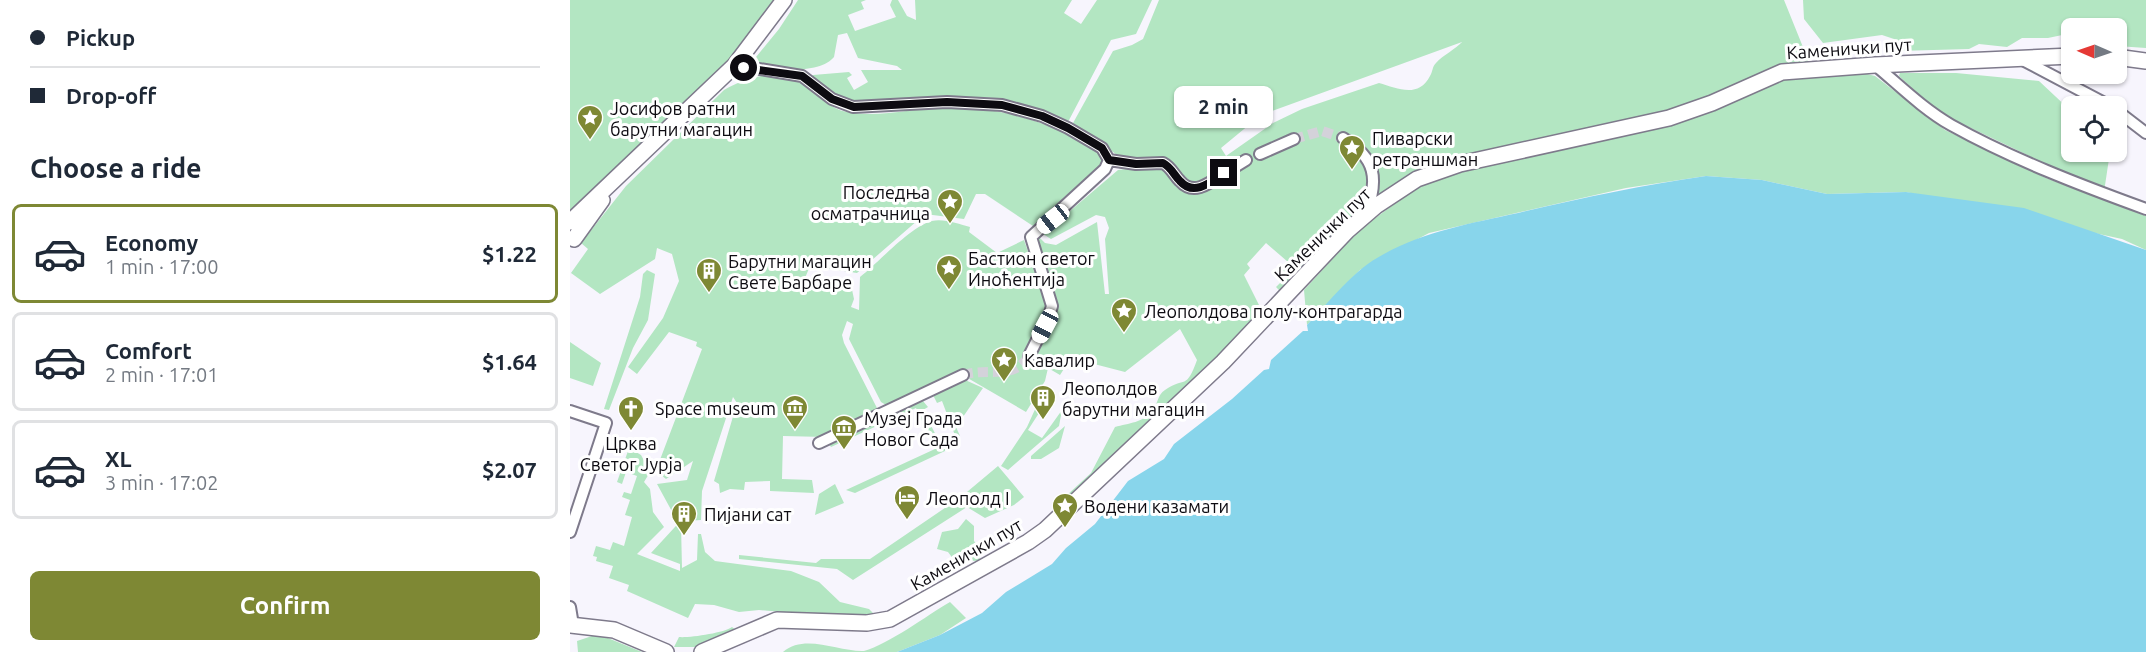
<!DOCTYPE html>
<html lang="en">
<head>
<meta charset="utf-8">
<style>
  body { margin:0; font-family:Ubuntu,sans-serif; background:#f6f6f7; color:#1f2937; height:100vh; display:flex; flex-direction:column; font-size:22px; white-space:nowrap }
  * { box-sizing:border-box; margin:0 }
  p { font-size:20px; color:#747a83 }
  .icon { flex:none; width:33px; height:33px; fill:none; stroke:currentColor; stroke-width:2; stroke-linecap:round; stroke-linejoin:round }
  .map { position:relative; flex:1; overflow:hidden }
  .side { display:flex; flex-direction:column; background:#fff; width:570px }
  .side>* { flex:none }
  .guide { display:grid; align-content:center; height:132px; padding:0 30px; background:#fff }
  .needle { width:39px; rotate:272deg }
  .buttons { position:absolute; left:1491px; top:18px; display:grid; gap:12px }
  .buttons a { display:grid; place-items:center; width:66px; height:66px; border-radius:9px; background:#fff; box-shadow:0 2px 4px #0004; font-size:30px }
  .end { position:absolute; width:27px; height:27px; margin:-14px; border:8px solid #0d0b11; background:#fff; box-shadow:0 0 0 3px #fff }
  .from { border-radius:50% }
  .bubble { position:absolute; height:42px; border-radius:9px; background:#fff; box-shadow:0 2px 4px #0004; font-size:20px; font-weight:700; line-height:42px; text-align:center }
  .car { position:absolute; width:18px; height:36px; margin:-18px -9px; border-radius:8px; box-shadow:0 0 4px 2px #0007; background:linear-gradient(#fff 24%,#345 0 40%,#fff 0 76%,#345 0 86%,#fff 0) }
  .guide b { display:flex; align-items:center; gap:21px; height:57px; font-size:22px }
  .guide b+b { border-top:2px solid #e0e1e3 }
  .guide i { width:15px; height:15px; background:#1f2937 }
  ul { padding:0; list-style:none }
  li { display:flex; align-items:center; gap:18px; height:99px; margin:0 12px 9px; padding:0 18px; border:3px solid #e0e1e3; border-radius:9px }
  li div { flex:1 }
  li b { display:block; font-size:22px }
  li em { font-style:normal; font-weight:700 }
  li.selected { border-color:#7e8834 }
  li>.icon { width:54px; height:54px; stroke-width:1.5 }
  h2 { padding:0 30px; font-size:27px; line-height:72px }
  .action { display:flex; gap:12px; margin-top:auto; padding:12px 30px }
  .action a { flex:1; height:69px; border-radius:9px; background:#7e8834; color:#fff; font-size:24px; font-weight:700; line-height:69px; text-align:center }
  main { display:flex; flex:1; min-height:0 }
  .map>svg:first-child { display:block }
</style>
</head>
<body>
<main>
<section class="side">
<div class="guide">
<b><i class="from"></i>Pickup</b>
<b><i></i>Drop-off</b>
</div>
<h2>Choose a ride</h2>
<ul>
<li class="selected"><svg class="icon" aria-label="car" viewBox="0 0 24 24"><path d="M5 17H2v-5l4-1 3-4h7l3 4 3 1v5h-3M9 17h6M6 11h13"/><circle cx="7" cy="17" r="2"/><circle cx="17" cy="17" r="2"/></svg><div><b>Economy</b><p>1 min · 17:00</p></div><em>$1.22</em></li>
<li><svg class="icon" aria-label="car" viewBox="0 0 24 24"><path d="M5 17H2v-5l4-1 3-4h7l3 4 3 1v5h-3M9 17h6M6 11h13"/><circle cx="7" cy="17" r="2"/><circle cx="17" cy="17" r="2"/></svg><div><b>Comfort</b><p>2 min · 17:01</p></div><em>$1.64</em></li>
<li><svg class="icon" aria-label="car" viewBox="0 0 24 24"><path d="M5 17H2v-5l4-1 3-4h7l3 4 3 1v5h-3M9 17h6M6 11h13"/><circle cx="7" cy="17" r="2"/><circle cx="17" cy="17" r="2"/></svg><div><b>XL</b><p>3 min · 17:02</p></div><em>$2.07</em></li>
</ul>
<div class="action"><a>Confirm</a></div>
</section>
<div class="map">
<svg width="1576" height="652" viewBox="0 0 1576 652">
  <rect width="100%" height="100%" fill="#f7f5fd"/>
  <path fill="#b3e6c2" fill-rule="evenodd" d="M0 0H210L162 61 0 211Z
    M228 0H296L291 2 294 9 278 15 285 31 326 17 320 5 322 0H328L337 16 346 20 345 0H502L494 13 511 24 527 0H582L566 34 541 40 498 122 470 109 424 98 378 96 277 103 242 78 243 75 279 72 282 75 277 78 284 90 298 82 291 70H332L327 66 288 58 277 33 268 35 264 57C251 74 200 72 182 62L209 29Z
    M589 0H1214L1239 62 1121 106 846 175 706 300 703 297 709 290 706 287 715 278 709 272 718 262 696 243 677 264 680 268 674 275 693 313 677 334 498 500 496 496 521 473 545 427C559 423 573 423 583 410 588 404 587 395 595 390 615 376 616 391 627 360L610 329 555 372 501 358 490 375 478 368 475 381 456 412 389 373 316 405 311 402 279 339 283 324 277 321 272 335 274 343 308 410 255 437 213 436 212 479 242 480 244 493 200 491V481L175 482 174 490 160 489 150 493 149 484 144 481 167 403 163 397 132 491 131 520 116 521 111 525 112 568 127 560 128 534H131L135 552 145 561 221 571 249 582 270 602 299 609 307 617 286 618 189 610 169 612 144 605 125 604 118 618 57 591 59 585 39 578 43 566 26 561 27 557 23 556 26 546 40 550 43 542 54 546 62 517 55 515 60 500 52 497 54 492 61 494 67 476 56 472 52 484 47 482 58 451 61 449 71 455 80 472 74 482 80 489 83 512 94 527 67 554 110 571V564L81 553 116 515 115 507 105 517 87 484 117 480 123 461 96 479 91 475 88 465 132 349 126 346 127 342 99 332 67 374 58 367 93 318 109 281 102 254 87 248 85 259 30 294 1 273 18 249 11 243 56 186 154 90C177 77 211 66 235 85 248 95 260 109 277 112 309 118 344 108 377 107 431 106 485 124 532 152L533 162 463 226 415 194H406L394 219 355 214 287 273 240 266 235 278 241 282 249 280 281 285 284 299 281 307 289 310 290 277C308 263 341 226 362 221 373 218 389 224 400 227L399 232 427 253 454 240 467 278 484 312 466 242 469 237 475 243 486 245 527 222 535 294H539L535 239 539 228 535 217 526 215 481 239 473 234 548 170 565 168 503 123 543 51 562 45 573 39ZM892 42C886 49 873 55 866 63 862 67 863 71 860 76 848 99 827 88 809 83L732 109 703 123 656 156 651 148 691 115Z
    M1233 0H1576V48L1547 46 1546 28C1532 28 1519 25 1504 25L1497 34 1478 38H1452L1437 47 1409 44 1399 49 1328 51 1327 40 1312 35 1253 43 1234 19Z
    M1293 73 1305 76 1375 130 1476 178 1576 216V250L1552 239 1336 192 1257 194 1192 180 1136 176 1056 188 859 233 790 270 737 325 734 290 788 231 851 184 1216 78Z
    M1330 73H1386L1469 81 1501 111 1502 152H1540L1534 192 1380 118 1358 103 1329 76Z
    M77 270 85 274 78 320 63 348 39 410 34 409 70 297 73 274Z
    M0 342 31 363 23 386 0 378Z
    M393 379 413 388 386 427 390 436 386 438 372 401 367 403 363 395Z
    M472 394 478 399 458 430 472 438 492 410 489 426 438 470 431 466 457 427Z
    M353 401 358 407 353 410 371 445 376 443 375 451 285 493 276 490 365 449 346 408 261 447 259 444Z
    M495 426 489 448 471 459H461V456Z
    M428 466 454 497 444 505 415 518 397 507 283 580 267 569 169 559V555L246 563 251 559H300L391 497Z
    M265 484 274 503 245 515 249 494Z
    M396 519 404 526V541L412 551 409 561 384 560 378 552 367 549 372 532 388 529Z
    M380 602 396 618 370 635 327 652H213C235 633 269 652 294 651 319 644 356 616 380 602Z
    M162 627 167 631 131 647H104L109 637C119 638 154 633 162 627Z
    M28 634 72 652H8L7 641Z"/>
  <path fill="#88d5eb" d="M1136 176 1192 180 1257 194 1336 192 1454 208 1576 250V652H327L370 635 412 613 436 592 482 564 496 548 525 524 558 481 594 459 604 444 662 399 694 370 699 369 701 360 733 331H738L737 325C761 300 783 270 814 254 856 231 902 223 948 213 1011 198 1073 185 1136 176Z"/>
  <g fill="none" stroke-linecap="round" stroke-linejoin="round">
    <path stroke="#d4d2da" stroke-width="10" stroke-dasharray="10 5" stroke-linecap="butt" d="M724 139 752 131 773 138
      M393 375C419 367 443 381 459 356"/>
    <defs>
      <path id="minor" d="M1449 58 1540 106
        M165 65 232 76 262 99 283 107 377 102 432 105 472 116 498 128 532 148 539 160 535 169 461 237 482 306 479 316 459 356
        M1305 65C1329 85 1353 109 1381 125 1442 159 1510 185 1576 209
        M1546 110 1576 133
        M773 138C806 158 809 179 796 214
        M690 154 724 139
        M539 160 566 164 593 163C601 167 604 175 610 181 624 197 641 182 654 173
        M663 168 676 160
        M0 411 36 423 0 532
        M249 443 393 375
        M0 607 3 625"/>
      <path id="secondary" d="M1546 57 1576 61
        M0 222 165 65 214 0
        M4 239 32 200
        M0 625 44 630 96 652
        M132 652 207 620 297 623 320 619 458 542 475 530 653 362 777 231 806 206 847 179 890 164 1099 118 1142 103 1212 72 1305 65 1502 56"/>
    </defs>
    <use href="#minor" stroke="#7e7a8b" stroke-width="14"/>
    <use href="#secondary" stroke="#7e7a8b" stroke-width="18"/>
    <use href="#minor" stroke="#fff" stroke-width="10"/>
    <use href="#secondary" stroke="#fff" stroke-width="15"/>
  </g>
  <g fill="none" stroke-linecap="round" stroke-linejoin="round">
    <path stroke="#0d0b11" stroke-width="8" d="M174 68 232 76 262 99 284 107 377 102 432 105 472 116 498 128 532 148 539 160 566 164 593 163C601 167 604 175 610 181 624 197 641 182 654 173"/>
  </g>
  <defs>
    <symbol id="sight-pin" viewBox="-11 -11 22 30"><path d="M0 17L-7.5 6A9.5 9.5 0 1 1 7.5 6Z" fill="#7e8834" stroke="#fff"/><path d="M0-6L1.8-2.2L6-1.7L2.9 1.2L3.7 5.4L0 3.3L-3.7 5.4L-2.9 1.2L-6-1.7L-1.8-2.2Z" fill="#fff"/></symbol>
    <symbol id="building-pin" viewBox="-11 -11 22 30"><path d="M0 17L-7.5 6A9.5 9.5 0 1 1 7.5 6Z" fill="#7e8834" stroke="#fff"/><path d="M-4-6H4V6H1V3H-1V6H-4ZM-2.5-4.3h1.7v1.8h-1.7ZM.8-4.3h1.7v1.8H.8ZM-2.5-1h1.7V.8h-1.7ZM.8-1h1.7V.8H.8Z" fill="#fff"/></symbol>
    <symbol id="museum-pin" viewBox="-11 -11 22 30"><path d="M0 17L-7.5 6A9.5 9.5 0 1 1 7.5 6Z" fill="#7e8834" stroke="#fff"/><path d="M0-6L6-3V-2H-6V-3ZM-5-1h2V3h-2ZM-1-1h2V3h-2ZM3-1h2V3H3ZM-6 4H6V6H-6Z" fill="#fff"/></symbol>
    <symbol id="church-pin" viewBox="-11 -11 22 30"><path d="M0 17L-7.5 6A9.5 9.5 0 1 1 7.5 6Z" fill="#7e8834" stroke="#fff"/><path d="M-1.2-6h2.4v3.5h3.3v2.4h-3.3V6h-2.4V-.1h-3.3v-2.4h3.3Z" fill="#fff"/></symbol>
    <symbol id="hotel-pin" viewBox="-11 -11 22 30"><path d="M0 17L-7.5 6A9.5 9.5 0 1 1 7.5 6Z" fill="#7e8834" stroke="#fff"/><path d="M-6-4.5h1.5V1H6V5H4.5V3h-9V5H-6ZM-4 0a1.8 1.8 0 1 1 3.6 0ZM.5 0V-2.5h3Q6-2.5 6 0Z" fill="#fff"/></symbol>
  </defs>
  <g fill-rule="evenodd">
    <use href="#sight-pin" x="5" y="103" width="30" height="40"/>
    <use href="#sight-pin" x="767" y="133" width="30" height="40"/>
    <use href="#sight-pin" x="365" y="187" width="30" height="40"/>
    <use href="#sight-pin" x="364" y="253" width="30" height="40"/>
    <use href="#building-pin" x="124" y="256" width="30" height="40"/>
    <use href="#sight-pin" x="539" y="296" width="30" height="40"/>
    <use href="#sight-pin" x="419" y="345" width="30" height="40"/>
    <use href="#building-pin" x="458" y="383" width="30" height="40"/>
    <use href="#museum-pin" x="210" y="393" width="30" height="40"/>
    <use href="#church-pin" x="46" y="394" width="30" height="40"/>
    <use href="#museum-pin" x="259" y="413" width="30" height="40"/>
    <use href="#hotel-pin" x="322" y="483" width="30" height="40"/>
    <use href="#sight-pin" x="480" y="491" width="30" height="40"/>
    <use href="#building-pin" x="99" y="499" width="30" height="40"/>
  </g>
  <g text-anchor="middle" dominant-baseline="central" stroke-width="6" stroke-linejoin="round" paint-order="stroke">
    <g font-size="18" fill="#0d0b11" stroke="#fff">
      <text transform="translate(1279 48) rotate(-4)">Каменички пут</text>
      <text transform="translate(752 234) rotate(-44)">Каменички пут</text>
      <text transform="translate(396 554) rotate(-30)">Каменички пут</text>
    </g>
    <g font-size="18" fill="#0d0b11" stroke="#fff" text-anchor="start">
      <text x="40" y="108">Јосифов ратни<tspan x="40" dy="21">барутни магацин</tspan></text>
      <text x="802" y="138">Пиварски<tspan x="802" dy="21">ретраншман</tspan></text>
      <text x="360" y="192" text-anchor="end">Последња<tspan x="360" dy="21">осматрачница</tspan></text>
      <text x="398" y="258">Бастион светог<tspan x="398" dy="21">Иноћентија</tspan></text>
      <text x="158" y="261">Барутни магацин<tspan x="158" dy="21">Свете Барбаре</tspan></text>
      <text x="574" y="311">Леополдова полу-контрагарда</text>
      <text x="454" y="360">Кавалир</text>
      <text x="492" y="388">Леополдов<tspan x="492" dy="21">барутни магацин</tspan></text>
      <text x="206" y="408" text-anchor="end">Space museum</text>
      <text x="294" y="418">Музеј Града<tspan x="294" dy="21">Новог Сада</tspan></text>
      <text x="61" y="443" text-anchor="middle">Црква<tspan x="61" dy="21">Светог Јурја</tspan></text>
      <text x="356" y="498">Леополд I</text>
      <text x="514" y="506">Водени казамати</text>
      <text x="134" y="514">Пијани сат</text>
    </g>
  </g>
</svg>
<div class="buttons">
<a><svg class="needle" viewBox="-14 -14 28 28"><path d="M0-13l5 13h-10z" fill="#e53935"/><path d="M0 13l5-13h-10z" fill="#747a83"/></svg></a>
<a><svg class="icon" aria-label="locate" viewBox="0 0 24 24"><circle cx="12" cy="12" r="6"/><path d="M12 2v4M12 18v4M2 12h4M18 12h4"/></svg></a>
</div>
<i class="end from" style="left:174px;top:68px"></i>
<i class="end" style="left:654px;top:173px"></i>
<div class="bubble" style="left:604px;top:86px;width:99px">2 min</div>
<i class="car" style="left:483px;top:219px;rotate:232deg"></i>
<i class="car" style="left:475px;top:326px;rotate:208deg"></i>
</div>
</main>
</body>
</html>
